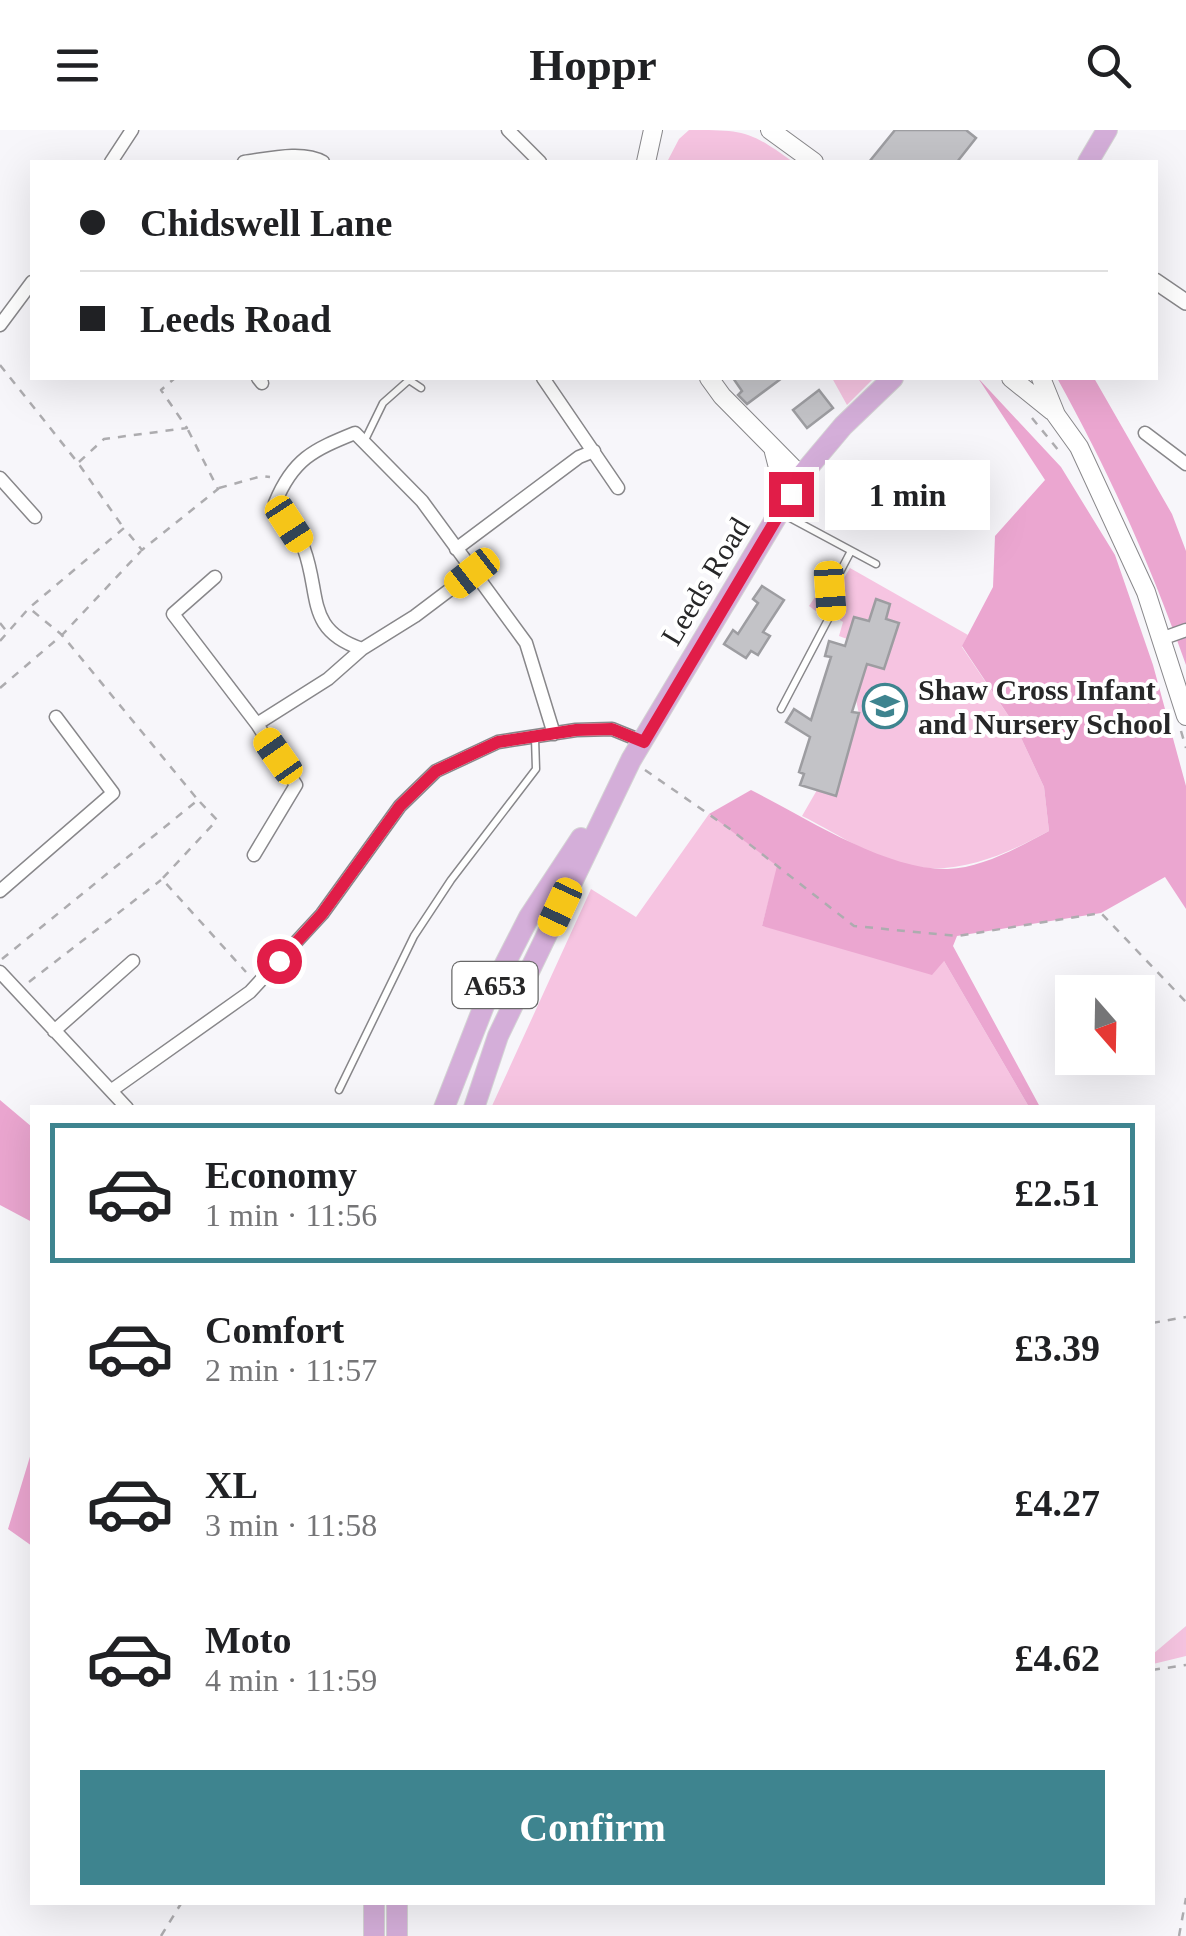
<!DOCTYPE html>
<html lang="en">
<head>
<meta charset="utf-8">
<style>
  body { margin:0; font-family:Georgia,serif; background:#f6f6f6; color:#202124; height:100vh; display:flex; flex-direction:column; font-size:38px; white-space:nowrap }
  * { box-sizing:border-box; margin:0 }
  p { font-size:32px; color:#757577 }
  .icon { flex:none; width:55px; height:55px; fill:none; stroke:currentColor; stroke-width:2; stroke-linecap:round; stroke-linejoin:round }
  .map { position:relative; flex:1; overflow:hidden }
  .side { position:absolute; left:30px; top:975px; width:1125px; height:800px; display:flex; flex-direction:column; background:#fff; border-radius:0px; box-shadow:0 10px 40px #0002 }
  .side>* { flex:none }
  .hud { position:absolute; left:30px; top:30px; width:1128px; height:220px; border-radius:0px; box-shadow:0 10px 40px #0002; display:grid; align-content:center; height:220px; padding:0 50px; background:#fff }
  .needle { width:65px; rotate:160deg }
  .fabs { position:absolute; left:1055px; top:845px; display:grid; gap:20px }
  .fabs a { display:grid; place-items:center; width:100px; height:100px; border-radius:0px; background:#fff; box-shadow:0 10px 40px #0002; font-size:50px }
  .end { position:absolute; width:45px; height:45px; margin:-22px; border:12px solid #e11d48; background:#fff; box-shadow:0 0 0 5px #fff }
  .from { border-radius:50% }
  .bubble { position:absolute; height:70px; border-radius:0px; background:#fff; box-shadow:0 10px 40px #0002; font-size:32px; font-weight:700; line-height:70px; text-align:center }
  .car { position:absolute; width:30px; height:60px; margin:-30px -15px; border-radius:12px; box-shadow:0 0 8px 2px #0007; background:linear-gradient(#f5c518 24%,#345 0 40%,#f5c518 0 76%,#345 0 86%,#f5c518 0) }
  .hud b { display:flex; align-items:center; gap:35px; height:95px; font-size:38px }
  .hud b+b { border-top:2px solid #e0e0e0 }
  .hud i { width:25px; height:25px; background:#202124 }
  ul { padding:18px 0 0; list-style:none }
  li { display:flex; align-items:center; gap:30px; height:140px; margin:0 20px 15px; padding:0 30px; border:5px solid transparent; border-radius:0px }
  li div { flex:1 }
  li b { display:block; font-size:38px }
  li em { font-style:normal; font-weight:700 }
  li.current { border-color:#3e848f }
  li>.icon { width:90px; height:90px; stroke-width:1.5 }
  .button { display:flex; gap:20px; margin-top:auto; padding:20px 50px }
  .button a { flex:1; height:115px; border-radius:0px; background:#3e848f; color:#fff; font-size:40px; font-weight:700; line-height:115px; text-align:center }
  header { display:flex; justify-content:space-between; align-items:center; height:130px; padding:0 50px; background:#fff; font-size:45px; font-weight:700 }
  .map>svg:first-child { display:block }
</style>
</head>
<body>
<header><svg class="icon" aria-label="menu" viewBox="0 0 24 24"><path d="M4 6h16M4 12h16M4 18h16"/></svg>Hoppr<svg class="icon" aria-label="search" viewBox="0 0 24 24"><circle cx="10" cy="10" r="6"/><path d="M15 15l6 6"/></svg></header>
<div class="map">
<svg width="1186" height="1806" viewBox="0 0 1186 1806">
  <rect width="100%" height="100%" fill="#f7f6fa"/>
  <path fill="#f6c4e1" d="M689 0C743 0 749 0 793 32H667L679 9Z
    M832 248H874L847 275Z
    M850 438 968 505 962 517 1016 597 1044 657 1049 701C1003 726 953 748 900 734 872 727 829 699 802 686L817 660 836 665 859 584 856 570 863 533 885 539 899 493C884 487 870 492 855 487L847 509 839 506 843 492 821 478 817 482 809 476 829 446 841 453Z
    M709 684 778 736 762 796 944 831 1029 977 491 978 591 759 636 787Z
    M1186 1496V1526L1153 1534V1524Z"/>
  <path fill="#eba6d0" d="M978 248 1061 337 1115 425 1153 535 1186 656V779L1165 747 1101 783 957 806 953 816 1040 977H1029L944 831 932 845 762 796 777 736 709 684 751 660C807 688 885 740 948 739 982 738 1019 717 1049 701L1044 657 1016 597 962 516 993 457 995 406 1045 350Z
    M1057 248H1094L1172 384 1186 421V535C1149 431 1110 344 1057 248Z
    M0 970 32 997V1092L0 1075Z
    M32 1320V1416L8 1399Z"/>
  <path fill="#c3c3c7" stroke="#9d9da1" stroke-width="2.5" d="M895 0H966L976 8 957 32H869Z
    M733 248H782L747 274 738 265 742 261Z
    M819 260 833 278 807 298 793 280Z
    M762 456 784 470 763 502 770 506 758 525 751 521 746 528 724 514 733 500 738 504 758 473 753 469Z
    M876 469 890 474 886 489 899 493 884 539 867 534 852 582 859 583 836 666 800 655 804 644 799 642 810 607 786 592 794 579 811 590 831 527 825 526 829 511 845 516 854 487 869 491Z"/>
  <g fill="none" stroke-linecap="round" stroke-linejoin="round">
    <defs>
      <path id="service" d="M364 312 383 273 409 250 421 258
        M781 383 876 434
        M781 579 832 482 830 461 851 421
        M339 960 414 806 451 750 536 639 535 608"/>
      <path id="minor" d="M508 0 540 32
        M111 32 132 0
        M244 32C267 29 303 20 323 32
        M0 195 32 152
        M258 248 262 253
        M543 248 618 358
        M1145 303 1186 334
        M0 348 35 387
        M456 419 579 327 594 321
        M215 447 173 484 257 594 296 655 254 725
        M1161 509 1186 500
        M362 519C305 500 321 465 304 419 298 403 285 388 275 373 293 329 313 320 355 303L422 371 526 513 554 604
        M257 594 328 549 362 519 415 486 472 443
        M0 761 113 663 56 587
        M0 842 127 978
        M54 901 133 831
        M112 960 250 862 322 784 400 676 436 641 498 612 576 600 612 599 644 612"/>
      <path id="tertiary" d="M1155 151 1186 172"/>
      <path id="secondary" d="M770 0 814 32
        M646 32 653 0
        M709 248 722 266 801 346
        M1011 248 1052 281
        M1041 248 1056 285 1079 317 1146 462 1186 586
        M774 322 782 353 781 380"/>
      <path id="primary" d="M1088 32 1107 0
        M444 978 485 873 529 787 581 708
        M474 978 498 906 631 630 801 346 843 296 893 248
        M374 1806V1772
        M397 1806V1772"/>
    </defs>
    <use href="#service" stroke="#88878a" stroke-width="9"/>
    <use href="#minor" stroke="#88878a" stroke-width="15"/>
    <use href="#tertiary" stroke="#88878a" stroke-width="18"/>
    <use href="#secondary" stroke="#88878a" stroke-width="20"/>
    <use href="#primary" stroke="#d4d4d4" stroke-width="22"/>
    <path stroke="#adacaf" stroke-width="2.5" stroke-dasharray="8 8" stroke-linecap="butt" d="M0 235 78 333 123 397
      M1032 288 1059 321
      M79 332 104 309 187 298 161 260 175 248
      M219 358 262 346 270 347
      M0 493 8 503
      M0 511 29 478 124 398 142 420 218 359 187 298
      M0 558 62 505 141 421
      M1181 601 1186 618
      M645 640 730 699 854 796 957 806 1101 783 1186 872
      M200 672 217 690 162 749 246 842
      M2 829 198 670 62 505 29 478
      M29 852 161 750
      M1152 1193 1186 1187
      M1152 1540 1186 1535
      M161 1806 182 1772
      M1179 1806 1186 1768"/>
    <use href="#service" stroke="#fff" stroke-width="6"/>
    <use href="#minor" stroke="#fff" stroke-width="12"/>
    <use href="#tertiary" stroke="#fff" stroke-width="15"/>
    <use href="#secondary" stroke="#fff" stroke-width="18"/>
    <use href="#primary" stroke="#d4aed9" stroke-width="20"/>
  </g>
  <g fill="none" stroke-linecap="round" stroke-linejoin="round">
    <path stroke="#e11d48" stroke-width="12" d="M279 831 322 784 400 676 436 641 498 612 576 600 612 599 644 612 791 364"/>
  </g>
  <defs>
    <symbol id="school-ring" viewBox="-11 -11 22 22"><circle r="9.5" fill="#fff" stroke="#3e848f" stroke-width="1.5"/><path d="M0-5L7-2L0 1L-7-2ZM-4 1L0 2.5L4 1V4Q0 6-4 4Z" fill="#3e848f"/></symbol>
  </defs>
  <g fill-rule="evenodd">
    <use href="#school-ring" x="860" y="551" width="50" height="50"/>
  </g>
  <g text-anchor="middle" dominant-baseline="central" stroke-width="8" stroke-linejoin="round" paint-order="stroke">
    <rect fill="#fff" stroke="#686868" stroke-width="2.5" x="452.5" y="832" width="85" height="46" rx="8"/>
    <g font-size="28" font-weight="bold" fill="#272728">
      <text x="495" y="855">A653</text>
    </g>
    <g font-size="30" fill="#272728" stroke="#fff">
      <text transform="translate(705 451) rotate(-59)">Leeds Road</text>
    </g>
    <g font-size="30" font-weight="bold" fill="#272728" stroke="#fff" text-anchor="start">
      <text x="918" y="559">Shaw Cross Infant<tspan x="918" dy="34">and Nursery School</tspan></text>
    </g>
  </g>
</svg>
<div class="fabs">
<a><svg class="needle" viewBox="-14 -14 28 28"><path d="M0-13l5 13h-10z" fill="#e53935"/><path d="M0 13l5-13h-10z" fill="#757577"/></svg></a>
</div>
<i class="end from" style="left:279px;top:831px"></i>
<i class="end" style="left:791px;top:364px"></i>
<div class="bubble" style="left:825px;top:330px;width:165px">1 min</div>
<i class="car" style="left:289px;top:394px;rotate:147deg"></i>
<i class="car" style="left:472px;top:443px;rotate:232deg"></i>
<i class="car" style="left:830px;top:461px;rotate:176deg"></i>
<i class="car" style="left:278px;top:626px;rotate:325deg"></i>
<i class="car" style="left:560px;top:777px;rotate:205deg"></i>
<div class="hud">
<b><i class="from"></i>Chidswell Lane</b>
<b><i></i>Leeds Road</b>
</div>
<section class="side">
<ul>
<li class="current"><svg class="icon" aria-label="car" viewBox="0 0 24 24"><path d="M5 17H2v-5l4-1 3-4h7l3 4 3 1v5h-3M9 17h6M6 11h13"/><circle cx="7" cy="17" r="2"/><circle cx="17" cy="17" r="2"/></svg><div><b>Economy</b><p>1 min · 11:56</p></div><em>£2.51</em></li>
<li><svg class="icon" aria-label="car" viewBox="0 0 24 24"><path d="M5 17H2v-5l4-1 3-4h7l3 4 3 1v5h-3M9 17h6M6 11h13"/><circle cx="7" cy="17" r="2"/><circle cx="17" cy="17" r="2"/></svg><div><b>Comfort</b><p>2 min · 11:57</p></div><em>£3.39</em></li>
<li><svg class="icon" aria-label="car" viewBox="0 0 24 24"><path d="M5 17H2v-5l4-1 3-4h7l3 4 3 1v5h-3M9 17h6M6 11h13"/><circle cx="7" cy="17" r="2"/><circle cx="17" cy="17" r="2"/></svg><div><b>XL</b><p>3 min · 11:58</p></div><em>£4.27</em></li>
<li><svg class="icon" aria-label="car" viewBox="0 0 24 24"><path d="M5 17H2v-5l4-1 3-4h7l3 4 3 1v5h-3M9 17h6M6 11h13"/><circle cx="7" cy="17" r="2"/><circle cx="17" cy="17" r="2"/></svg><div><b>Moto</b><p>4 min · 11:59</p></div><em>£4.62</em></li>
</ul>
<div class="button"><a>Confirm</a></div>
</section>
</div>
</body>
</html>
